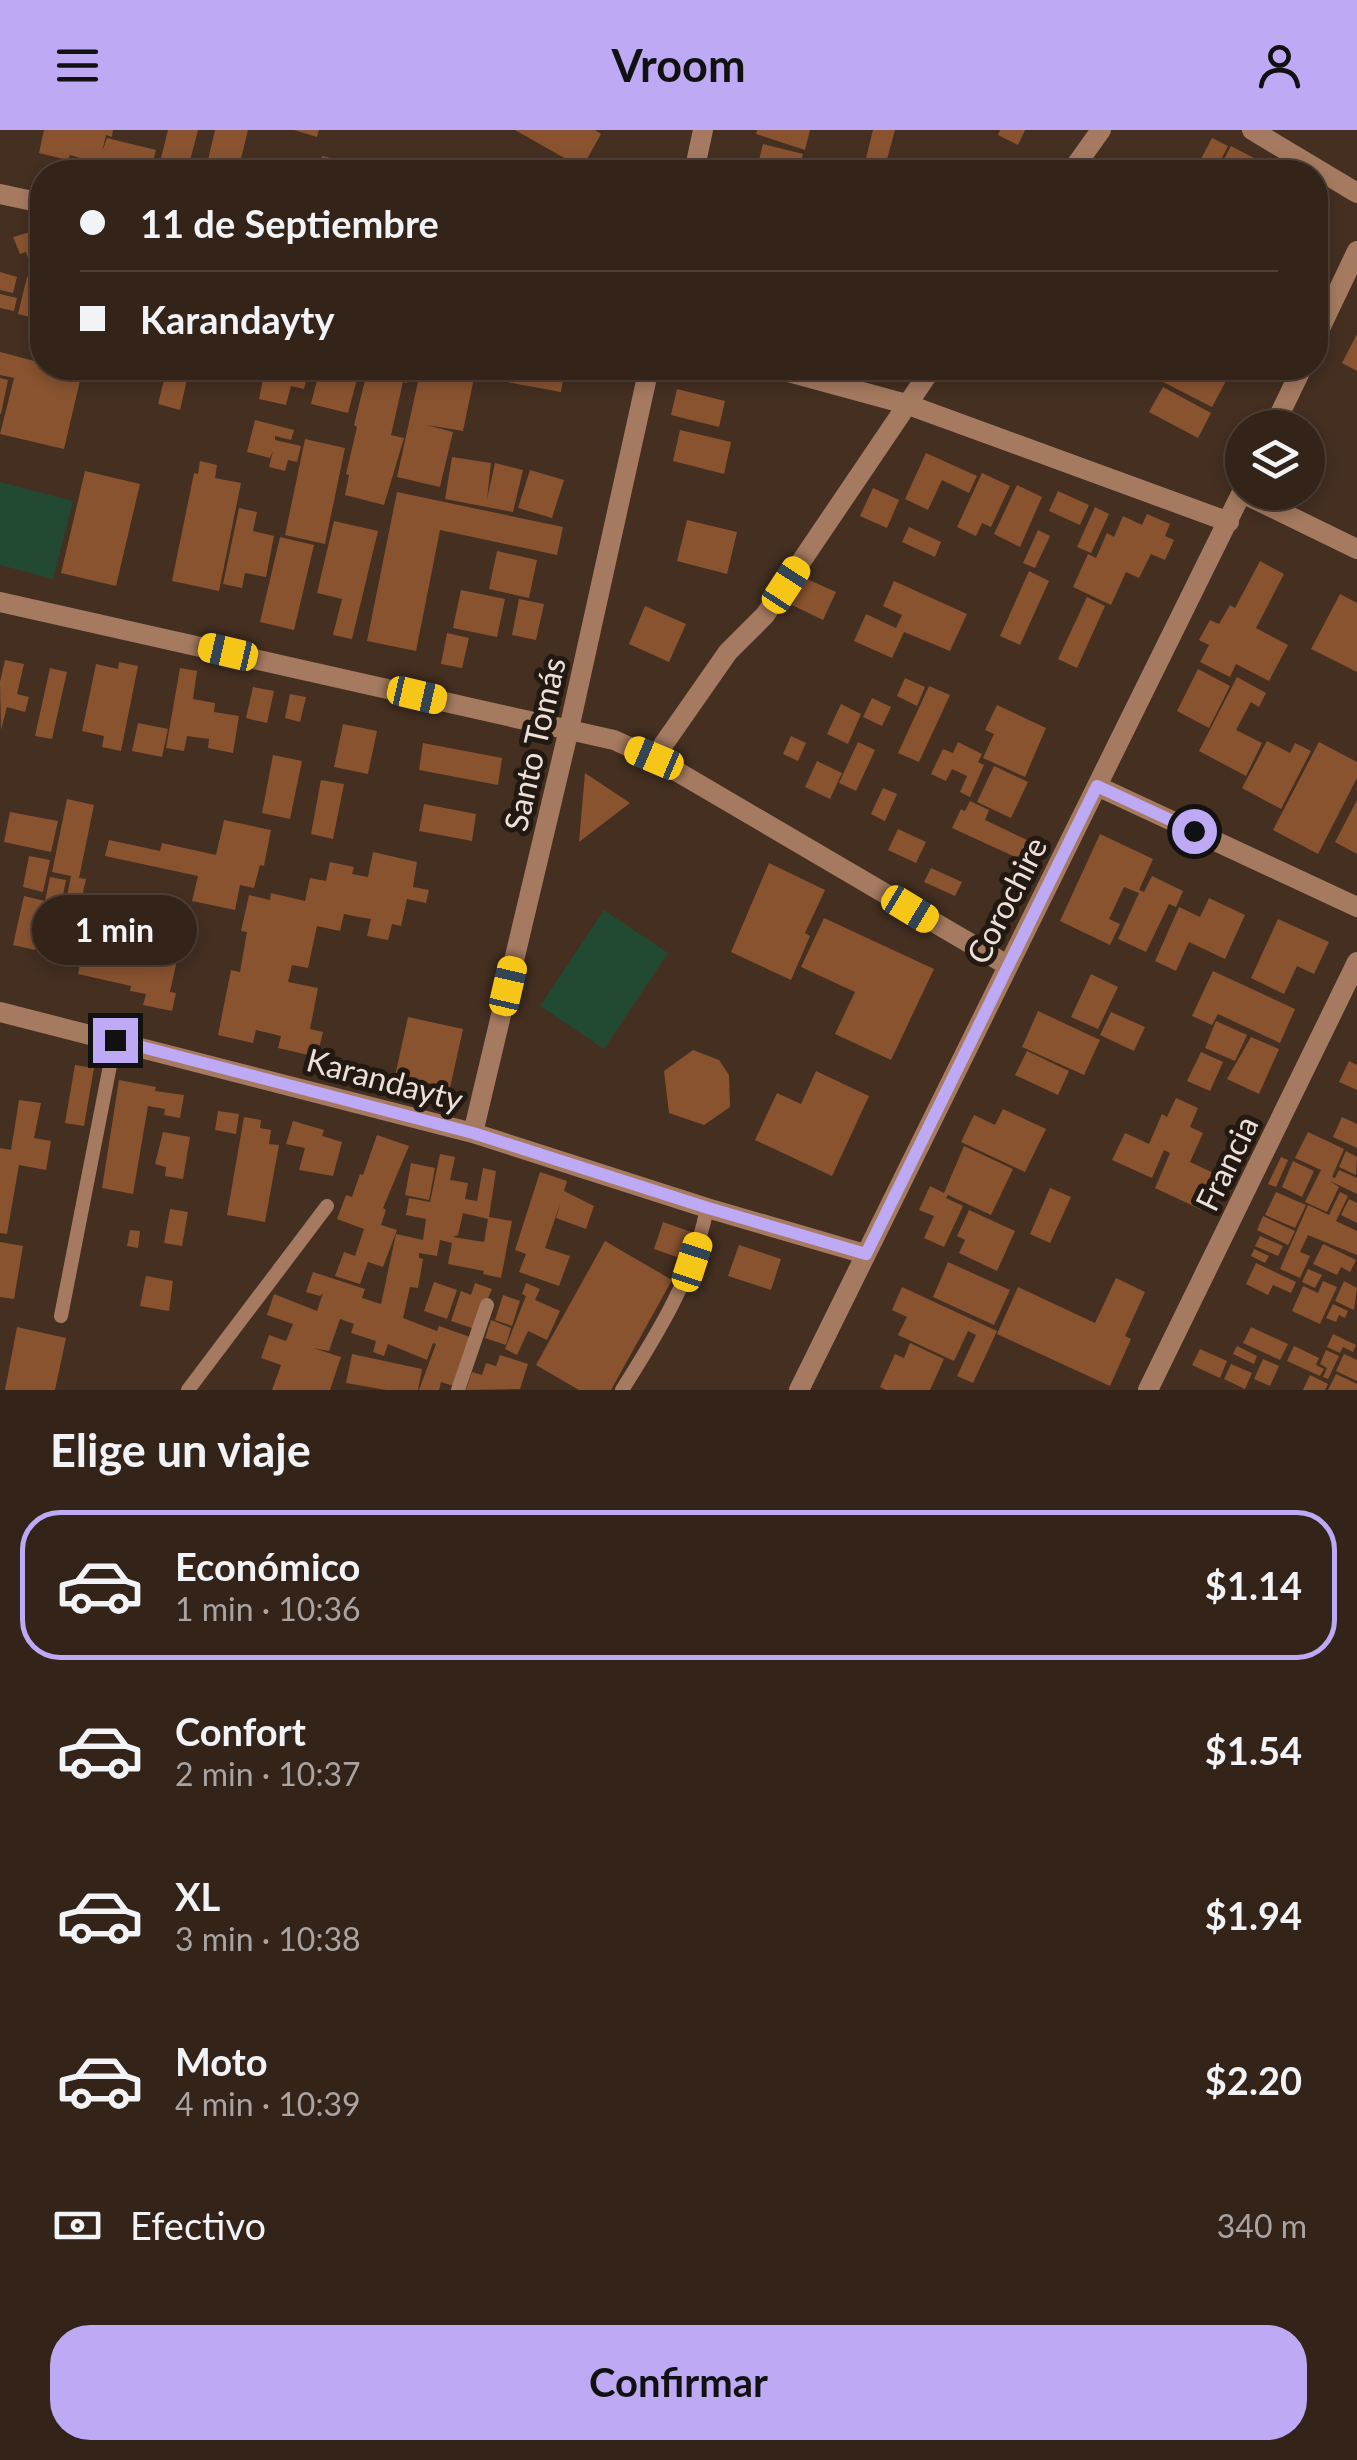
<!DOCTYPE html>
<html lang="es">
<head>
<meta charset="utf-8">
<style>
  body { margin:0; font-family:Lato,sans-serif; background:#3e2f26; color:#f1f3f6; height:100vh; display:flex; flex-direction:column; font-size:38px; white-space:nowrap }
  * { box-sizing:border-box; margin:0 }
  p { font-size:32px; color:#a9a4a2 }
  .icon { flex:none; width:55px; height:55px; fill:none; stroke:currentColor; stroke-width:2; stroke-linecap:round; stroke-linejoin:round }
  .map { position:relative; height:1260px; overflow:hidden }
  .sheet { display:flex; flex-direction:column; background:#332319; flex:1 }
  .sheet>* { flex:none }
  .banner { position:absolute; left:30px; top:30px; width:1298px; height:220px; border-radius:40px; box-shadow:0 5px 15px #0003,0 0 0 2px #4e4038; display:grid; align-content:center; height:220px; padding:0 50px; background:#332319 }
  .tools { position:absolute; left:1225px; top:280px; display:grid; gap:20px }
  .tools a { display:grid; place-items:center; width:100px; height:100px; border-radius:50%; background:#332319; box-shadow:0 5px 15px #0003,0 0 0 2px #4e4038; font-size:50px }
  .end { position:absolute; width:45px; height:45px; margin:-22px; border:12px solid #bea9f5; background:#111; box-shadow:0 0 0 5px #111 }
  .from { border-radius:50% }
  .bubble { position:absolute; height:70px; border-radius:35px; background:#332319; box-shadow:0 5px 15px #0003,0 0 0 2px #4e4038; font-size:32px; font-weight:700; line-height:70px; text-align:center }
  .car { position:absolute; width:30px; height:60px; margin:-30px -15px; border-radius:12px; box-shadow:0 0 8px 2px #0007; background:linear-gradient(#f5c518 24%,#345 0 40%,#f5c518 0 76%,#345 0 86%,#f5c518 0) }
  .banner b { display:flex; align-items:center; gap:35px; height:95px; font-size:38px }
  .banner b+b { border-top:2px solid #4e4038 }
  .banner i { width:25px; height:25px; background:#f1f3f6 }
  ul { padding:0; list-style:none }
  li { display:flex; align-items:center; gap:30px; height:150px; margin:0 20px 15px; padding:0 30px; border:5px solid transparent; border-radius:40px }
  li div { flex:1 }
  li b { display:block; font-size:38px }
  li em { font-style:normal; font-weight:700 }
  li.active { border-color:#bea9f5 }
  li>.icon { width:90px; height:90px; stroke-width:1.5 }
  h2 { padding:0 50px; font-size:45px; line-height:120px }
  .pay { display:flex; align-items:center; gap:25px; height:110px; padding:0 50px; font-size:38px }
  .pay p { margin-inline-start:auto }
  .cta { display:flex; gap:20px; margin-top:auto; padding:20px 50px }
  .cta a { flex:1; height:115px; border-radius:40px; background:#bea9f5; color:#111; font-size:40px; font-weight:700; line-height:115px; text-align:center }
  header { display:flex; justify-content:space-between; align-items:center; height:130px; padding:0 50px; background:#bea9f5; color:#111; font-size:45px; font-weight:700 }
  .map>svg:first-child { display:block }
</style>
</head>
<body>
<header><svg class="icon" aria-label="menu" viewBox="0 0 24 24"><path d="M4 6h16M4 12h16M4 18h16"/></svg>Vroom<svg class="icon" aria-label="person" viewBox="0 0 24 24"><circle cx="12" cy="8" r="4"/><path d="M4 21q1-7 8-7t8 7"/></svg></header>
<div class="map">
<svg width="1357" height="1260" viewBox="0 0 1357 1260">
  <rect width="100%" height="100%" fill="#442f21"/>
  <path fill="#224a33" d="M0 352 73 371 53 449 0 435Z
    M604 780 668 823 604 919 540 876Z"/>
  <path fill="#895330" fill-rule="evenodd" d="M44 0H113L112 7 106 5 102 22 107 8 156 20 151 39 135 42 137 35 132 34 130 42H77L80 28 70 25 68 30 39 23Z
    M168 0H198L187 42 159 36Z
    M215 0H248L239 37 208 30Z
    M294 0H319L317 7Z
    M515 0H595L601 4 582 38Z
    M757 0H810L805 20 756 4Z
    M873 0H895L885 37 903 42 863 40Z
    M1000 0H1025L1018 15 998 5Z
    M1212 8 1228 16 1215 42H1194Z
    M763 14 803 24 798 42H756Z
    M1231 16 1254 28 1246 42H1217Z
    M322 26 385 41 384 42H318Z
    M1148 32 1169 42H1143Z
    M34 101 36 109 42 107V130L30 134 26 122 20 124 13 107Z
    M0 142 17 147 13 163 0 160Z
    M27 147 42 150V190L18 184Z
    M0 164 17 168 14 181 0 178Z
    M1357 204V241L1342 233Z
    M0 222 42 233V238L82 242 64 319 0 304 14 248 0 245Z
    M167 238 189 241 180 280 158 274Z
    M229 238H254L252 244Z
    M273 238H309L304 259 291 256 286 275 259 269 263 249 270 251Z
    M320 238H360L348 283 311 274Z
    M368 238H411L407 253 403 252 391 305 404 308 384 375 345 365 349 345 346 344 357 297 354 295Z
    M421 238H476L463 301 427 295 453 302 440 357 397 347Z
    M486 238H565L561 262 485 248Z
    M1044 238H1068L1063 247Z
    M1170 238H1233L1212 277 1163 252Z
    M0 248 8 250 1 284H0Z
    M1163 257 1211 283 1198 308 1149 282Z
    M677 259 725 271 719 297 671 285Z
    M255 290 294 300 291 310 275 306V310L301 316 297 332 288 330 285 341 269 337 273 321 270 328 247 322Z
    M680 300 731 312 724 344 673 331Z
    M305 309 345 318 325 414 285 405Z
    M926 323 977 346 969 363 942 350 928 380 905 369Z
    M452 327 491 333 487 369 495 333 523 340 513 382 445 369Z
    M200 331 217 335 215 348 241 353 219 461 172 451 194 343 198 344Z
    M530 340 564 350 552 388 518 378Z
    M85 341 140 354 116 456 61 443Z
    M982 343 1010 356 991 397 982 393 976 406 957 397Z
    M1017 355 1042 367 1020 417 994 404Z
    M873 358 899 370 887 398 860 386Z
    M1058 361 1089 375 1080 395 1049 381Z
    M397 362 563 397 557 425 440 400 416 521 367 511Z
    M1095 377 1109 384 1091 423 1077 417Z
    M239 378 257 382 253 401 274 406 266 447 245 443 242 458 223 454Z
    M1147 384 1170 394 1165 406 1174 410 1165 430 1151 424 1139 448 1126 442 1111 475 1073 457 1088 424 1096 428 1107 403 1114 407 1123 386 1142 395Z
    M687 390 737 402 727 444 677 431Z
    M334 391 378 401 352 509 333 505 342 469 317 463Z
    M909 397 941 412 935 427 902 412Z
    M1038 400 1050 406 1035 438 1023 433Z
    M280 407 314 415 294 500 260 492Z
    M497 421 537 430 529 468 489 459Z
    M1260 431 1284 444 1256 498 1288 515 1269 551 1236 534 1230 547 1200 532 1209 515 1199 510 1210 490 1219 494 1230 475 1235 478Z
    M1029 441 1049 451 1020 515 1000 506Z
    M805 448 836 462 823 490 792 475Z
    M894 451 967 484 950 521 904 502 892 528 854 511 866 484 896 498 902 485 883 476Z
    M461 460 505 469 497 507 453 498Z
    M1340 464 1357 473V542L1311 519Z
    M1087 467 1105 476 1077 538 1058 529Z
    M519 469 544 474 536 510 512 505Z
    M645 476 686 494 669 532 629 514Z
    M447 503 469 508 462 538 441 534Z
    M5 530 24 534 17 564 29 567 25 582 7 577 1 600 0 552Z
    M119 532 138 536 121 621 102 617 104 606 82 601 96 534 118 539Z
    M50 538 67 542 52 609 35 606Z
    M180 538 197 541 193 569 215 573 214 582 239 586 233 623 208 618 209 609 187 606 184 621 166 618Z
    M1198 539 1230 556 1209 598 1177 581Z
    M1237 547 1266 563 1259 577 1251 572 1236 600 1262 613 1246 646 1199 621Z
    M905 548 925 557 917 576 897 566Z
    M929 556 950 565 919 632 898 623Z
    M253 557 274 561 267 593 246 588Z
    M290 564 306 567 300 592 285 588Z
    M872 568 891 577 882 596 863 587Z
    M841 574 861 584 848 614 827 604Z
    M997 575 1046 598 1025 647 983 628 994 604 985 600Z
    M138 593 168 599 162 627 132 621Z
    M343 594 377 601 368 644 334 637Z
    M791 606 806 613 798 631 783 624Z
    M1267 611 1290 623 1295 613 1311 621 1281 679 1242 658Z
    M858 612 875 620 856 661 839 653Z
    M958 612 982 624 978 632 984 635 970 667 960 662 967 646 952 639 946 651 931 644 943 619 953 623Z
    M1319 612 1357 632V648L1318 724 1273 700Z
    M423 613 502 628 498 655 419 640Z
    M273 625 302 631 290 689 262 683Z
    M817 631 842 643 830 669 805 657Z
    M994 636 1028 652 1011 688 977 672Z
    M585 643 630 673 579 712Z
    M321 650 344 654 333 709 311 704Z
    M883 658 897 664 885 691 871 684Z
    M67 669 94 675 79 748 86 749 77 789 85 791 79 820 37 811 35 820 13 815 24 766 45 771 50 747 66 750 59 785 63 786 71 746 52 742Z
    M1357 670V724L1335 712Z
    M970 671 989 680 985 690 1033 713 1024 731 952 698 961 679 965 681Z
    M424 674 476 684 472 711 419 701Z
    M10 682 58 691 51 722 4 712Z
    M224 690 271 700 264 736 260 735 254 758 240 755 235 780 192 771 198 746 105 726 109 710 160 721 162 713 216 725Z
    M898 699 926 712 916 733 888 720Z
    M1100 704 1153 729 1139 760 1144 762 1152 746 1183 761 1176 777 1169 774 1146 822 1118 809 1139 763 1124 757 1109 789 1120 794 1110 815 1060 791Z
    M373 722 417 732 413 757 429 760 426 773 407 769 401 796 392 794 388 810 367 806 371 789 359 787 344 784 340 801 317 796 308 838 292 835 288 852 318 858 310 899 323 902 317 927 278 918 281 906 256 900 253 913 218 905 231 840 240 842 247 802 241 801 249 765 270 770 271 763 305 771 310 748 326 751 330 732 354 737 352 744 368 747Z
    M29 726 50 730 43 762 23 757Z
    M769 733 825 760 805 803 810 806 791 850 731 822Z
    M931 738 962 752 955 766 924 752Z
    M1209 768 1245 785 1225 829 1189 812 1176 841 1155 831 1179 777 1200 787Z
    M92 777 139 787 138 793 149 795 147 805 181 812 170 862 176 863 172 881 143 875 146 864 130 861 131 856 78 844Z
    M824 788 934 839 891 930 835 904 855 862 801 837Z
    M1278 789 1329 812 1314 844 1297 836 1284 864 1251 848Z
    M1213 841 1295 879 1280 913 1218 884 1212 895 1192 886Z
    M1091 844 1118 857 1098 899 1071 887Z
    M1038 881 1100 910 1084 945 1022 917Z
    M1111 882 1145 897 1134 921 1100 905Z
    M408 887 463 899 450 958 395 946Z
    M1216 891 1247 905 1235 931 1205 918Z
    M1251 907 1279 919 1259 964 1227 949Z
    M693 920 719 930 729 945 730 977 704 995 669 983 664 941Z
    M1027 921 1069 941 1058 965 1015 945Z
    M1201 922 1223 932 1210 961 1187 951Z
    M1349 931 1357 935V960L1339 952Z
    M75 935 94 938 84 996 65 993Z
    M816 941 869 966 832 1046 755 1010 777 963 801 974Z
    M119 950 156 957 155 961 184 965 180 988 164 985 165 979 148 976 133 1064 102 1058Z
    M1176 968 1198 978 1190 997 1203 1003 1190 1032 1218 1045 1202 1080 1155 1058 1170 1023 1164 1020 1152 1048 1112 1030 1125 1003 1149 1014 1162 984 1167 987Z
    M19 970 41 973 34 1008 51 1011 46 1040 19 1035 7 1104 0 1103V1018L11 1020Z
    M1003 979 1046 999 1025 1042 961 1012 974 985 995 995Z
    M218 981 239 984 236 1004 215 1000Z
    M244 987 261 990 260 998 271 1000 269 1014 279 1015 265 1092 227 1085Z
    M1342 987 1357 994V1018L1333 1007Z
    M293 991 324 1000 322 1006 342 1012 333 1046 299 1040 305 1018 286 1014Z
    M163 1002 190 1007 183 1049 165 1046 166 1037 155 1034Z
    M1308 1002 1344 1019 1332 1047 1335 1048 1339 1040 1357 1048V1064L1330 1051 1339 1057 1327 1082 1305 1072 1321 1040 1295 1028Z
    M377 1005 409 1016 383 1078 386 1080 381 1095 397 1100 383 1137 368 1132 360 1154 335 1146 344 1122 355 1126 364 1099 337 1089 346 1065 352 1067 360 1044 363 1045Z
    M964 1016 1013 1039 991 1085 948 1065 946 1068 963 1076 944 1117 924 1108 934 1086 919 1080 930 1056 944 1063Z
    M1346 1021 1357 1027 1356 1045 1339 1037Z
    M440 1024 455 1027 450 1050 468 1053 465 1069 477 1071 483 1038 496 1041 489 1087 512 1091 501 1148 483 1144 484 1141 448 1134 452 1113 440 1110 437 1126 419 1123V1128L423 1129 418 1158 410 1157 403 1188 437 1201 439 1196 473 1208 454 1256 441 1252 439 1260H419L436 1214 433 1213 427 1230 388 1214 384 1226 373 1222 376 1211 351 1203 354 1194 340 1189 329 1221 313 1218 341 1227 330 1260H272L281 1235 261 1228 269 1205 286 1211 293 1194 267 1185 274 1164 317 1181 323 1163 320 1166 306 1162 313 1142 365 1159 362 1168 381 1174 396 1104 423 1110 426 1089 406 1085 409 1068 430 1072ZM463 1083 488 1089 484 1112 453 1107 458 1105Z
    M1281 1027 1288 1030 1276 1057 1268 1054Z
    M1293 1031 1314 1041 1302 1067 1282 1057Z
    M411 1033 435 1038 429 1070 405 1065Z
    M540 1042 567 1051 564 1061 594 1076 586 1099 556 1088 561 1071 545 1118 570 1126 559 1156 519 1142 526 1124 515 1120Z
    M1050 1058 1071 1067 1050 1113 1030 1104Z
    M1276 1062 1306 1075 1295 1098 1265 1085Z
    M1340 1062 1348 1066 1336 1091 1357 1101V1125L1308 1105 1300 1122 1310 1126 1300 1148 1280 1139 1308 1075 1329 1085Z
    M1349 1069 1357 1073V1093L1341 1085Z
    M170 1079 188 1082 182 1116 164 1113Z
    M969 1080 1015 1101 997 1141 959 1123 965 1110 957 1106Z
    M1263 1086 1295 1101 1288 1115 1257 1100Z
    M663 1092 697 1104 688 1131 654 1119Z
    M130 1100 140 1101 138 1118 127 1116Z
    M1260 1106 1283 1116 1278 1126 1255 1116Z
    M605 1111 672 1150 611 1260H579L536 1235Z
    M0 1112 23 1116 14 1169 0 1167Z
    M1323 1114 1356 1130 1350 1142 1341 1137 1337 1145 1313 1134Z
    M739 1115 781 1129 771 1160 728 1146Z
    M1254 1119 1269 1126 1265 1133 1251 1126Z
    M948 1132 1010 1160 994 1195 933 1167Z
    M1256 1133 1296 1152 1291 1163 1273 1155 1268 1165 1246 1154Z
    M1308 1139 1322 1145 1315 1158 1302 1152Z
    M146 1146 173 1151 169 1181 140 1176Z
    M1116 1148 1145 1162 1125 1206 1131 1209 1110 1256 997 1204 1018 1157 1095 1193Z
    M1323 1151 1337 1157 1320 1194 1292 1181 1303 1156 1318 1163Z
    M1344 1151 1357 1158 1354 1180 1335 1171Z
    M434 1152 457 1160 447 1189 424 1181Z
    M475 1153 492 1159 475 1199 451 1191 461 1161 471 1165Z
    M526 1153 540 1159 535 1170 560 1181 547 1210 528 1201 517 1225 505 1219 526 1166 522 1164Z
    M902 1157 997 1201 973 1253 957 1246 976 1205 968 1201 954 1231 898 1205 907 1187 892 1180Z
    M503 1165 520 1171 512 1196 495 1190Z
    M1333 1174 1348 1181 1345 1188 1339 1185 1336 1192 1326 1188Z
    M491 1190 511 1198 506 1215 485 1208Z
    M17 1197 66 1208 55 1260H5Z
    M1251 1197 1288 1214 1280 1230 1243 1213Z
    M1333 1204 1356 1215 1353 1222 1343 1217 1340 1223 1327 1217Z
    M910 1213 944 1229 930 1260H886L880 1257 895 1224 904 1228Z
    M1237 1216 1257 1226 1254 1234 1233 1224Z
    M1294 1216 1319 1228 1316 1235 1324 1239 1320 1246 1287 1231Z
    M1200 1219 1227 1231 1220 1248 1192 1235Z
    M1326 1220 1339 1226 1328 1249 1323 1247 1327 1238 1320 1234Z
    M352 1224 422 1239 418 1260H386L346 1253Z
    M1344 1224 1357 1230V1251L1336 1241Z
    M500 1225 528 1234 520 1259 466 1260 472 1242 482 1245 486 1233 496 1236Z
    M1263 1229 1279 1236 1270 1256 1254 1249Z
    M1231 1234 1252 1243 1245 1259 1224 1249Z
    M1336 1244 1357 1254V1260H1328Z
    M1310 1245 1328 1254 1325 1260H1303Z"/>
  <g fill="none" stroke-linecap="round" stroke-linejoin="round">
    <path stroke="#a57a60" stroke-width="14" d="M61 1186 115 910
      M188 1260 327 1076
      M458 1260 487 1175
      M622 1260C658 1203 694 1145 707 1078"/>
    <path stroke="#a57a60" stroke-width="20" d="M1252 0 1357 63
      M694 42 703 0
      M1071 42 1101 0
      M0 64 42 73
      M1315 209 1357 121
      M774 238 906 274 1229 392
      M1273 298 1302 238
      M1242 363 1357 419
      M0 472 614 610 654 628 1007 835
      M654 628 728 522 765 485 932 238
      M1097 656 1357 777
      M0 882 473 1003 707 1078 865 1124
      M473 1003 569 599 649 238
      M799 1260 1242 362
      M1148 1260 1357 832"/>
  </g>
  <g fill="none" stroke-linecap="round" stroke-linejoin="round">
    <path stroke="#bea9f5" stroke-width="12" d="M115 910 473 1003 708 1078 866 1124 1097 656 1194 701"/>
  </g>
  <g text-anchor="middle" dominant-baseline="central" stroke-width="10" stroke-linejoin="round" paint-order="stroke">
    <g font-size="32" fill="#eee0d8" stroke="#231913">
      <text transform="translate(534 614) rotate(-77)">Santo Tomás</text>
      <text transform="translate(1006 770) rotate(-63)">Corochire</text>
      <text transform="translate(385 949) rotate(15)">Karandayty</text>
      <text transform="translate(1226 1033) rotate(-64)">Francia</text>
    </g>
  </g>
</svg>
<div class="tools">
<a><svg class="icon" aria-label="layers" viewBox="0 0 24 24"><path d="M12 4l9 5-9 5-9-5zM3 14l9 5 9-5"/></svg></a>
</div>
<i class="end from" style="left:1194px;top:701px"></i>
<i class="end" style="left:115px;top:910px"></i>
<div class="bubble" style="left:32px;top:765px;width:165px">1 min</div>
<i class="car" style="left:786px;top:455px;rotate:33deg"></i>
<i class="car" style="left:228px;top:522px;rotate:283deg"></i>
<i class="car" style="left:417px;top:565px;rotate:103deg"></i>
<i class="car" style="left:654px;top:628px;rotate:293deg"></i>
<i class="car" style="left:910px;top:779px;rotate:121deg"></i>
<i class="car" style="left:508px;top:856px;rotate:13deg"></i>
<i class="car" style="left:692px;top:1132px;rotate:18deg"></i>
<div class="banner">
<b><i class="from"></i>11 de Septiembre</b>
<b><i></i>Karandayty</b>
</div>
</div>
<section class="sheet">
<h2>Elige un viaje</h2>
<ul>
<li class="active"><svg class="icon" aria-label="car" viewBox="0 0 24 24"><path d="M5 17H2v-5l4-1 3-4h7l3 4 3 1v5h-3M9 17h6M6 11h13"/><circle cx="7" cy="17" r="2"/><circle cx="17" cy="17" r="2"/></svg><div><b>Económico</b><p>1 min · 10:36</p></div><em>$1.14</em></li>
<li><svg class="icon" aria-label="car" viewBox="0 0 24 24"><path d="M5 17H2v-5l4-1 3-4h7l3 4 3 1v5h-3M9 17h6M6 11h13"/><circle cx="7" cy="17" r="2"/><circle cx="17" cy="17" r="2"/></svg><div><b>Confort</b><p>2 min · 10:37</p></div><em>$1.54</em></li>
<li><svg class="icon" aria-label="car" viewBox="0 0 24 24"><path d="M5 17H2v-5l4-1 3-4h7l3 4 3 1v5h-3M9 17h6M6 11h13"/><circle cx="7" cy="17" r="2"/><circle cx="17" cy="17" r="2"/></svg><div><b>XL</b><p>3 min · 10:38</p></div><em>$1.94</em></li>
<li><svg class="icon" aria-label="car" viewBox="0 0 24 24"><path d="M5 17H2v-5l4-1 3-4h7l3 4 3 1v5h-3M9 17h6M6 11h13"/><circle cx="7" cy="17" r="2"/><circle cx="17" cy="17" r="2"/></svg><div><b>Moto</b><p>4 min · 10:39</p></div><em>$2.20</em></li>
</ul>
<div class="pay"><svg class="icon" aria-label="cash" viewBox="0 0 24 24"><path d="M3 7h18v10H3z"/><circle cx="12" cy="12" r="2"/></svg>Efectivo<p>340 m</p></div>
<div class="cta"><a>Confirmar</a></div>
</section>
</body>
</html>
